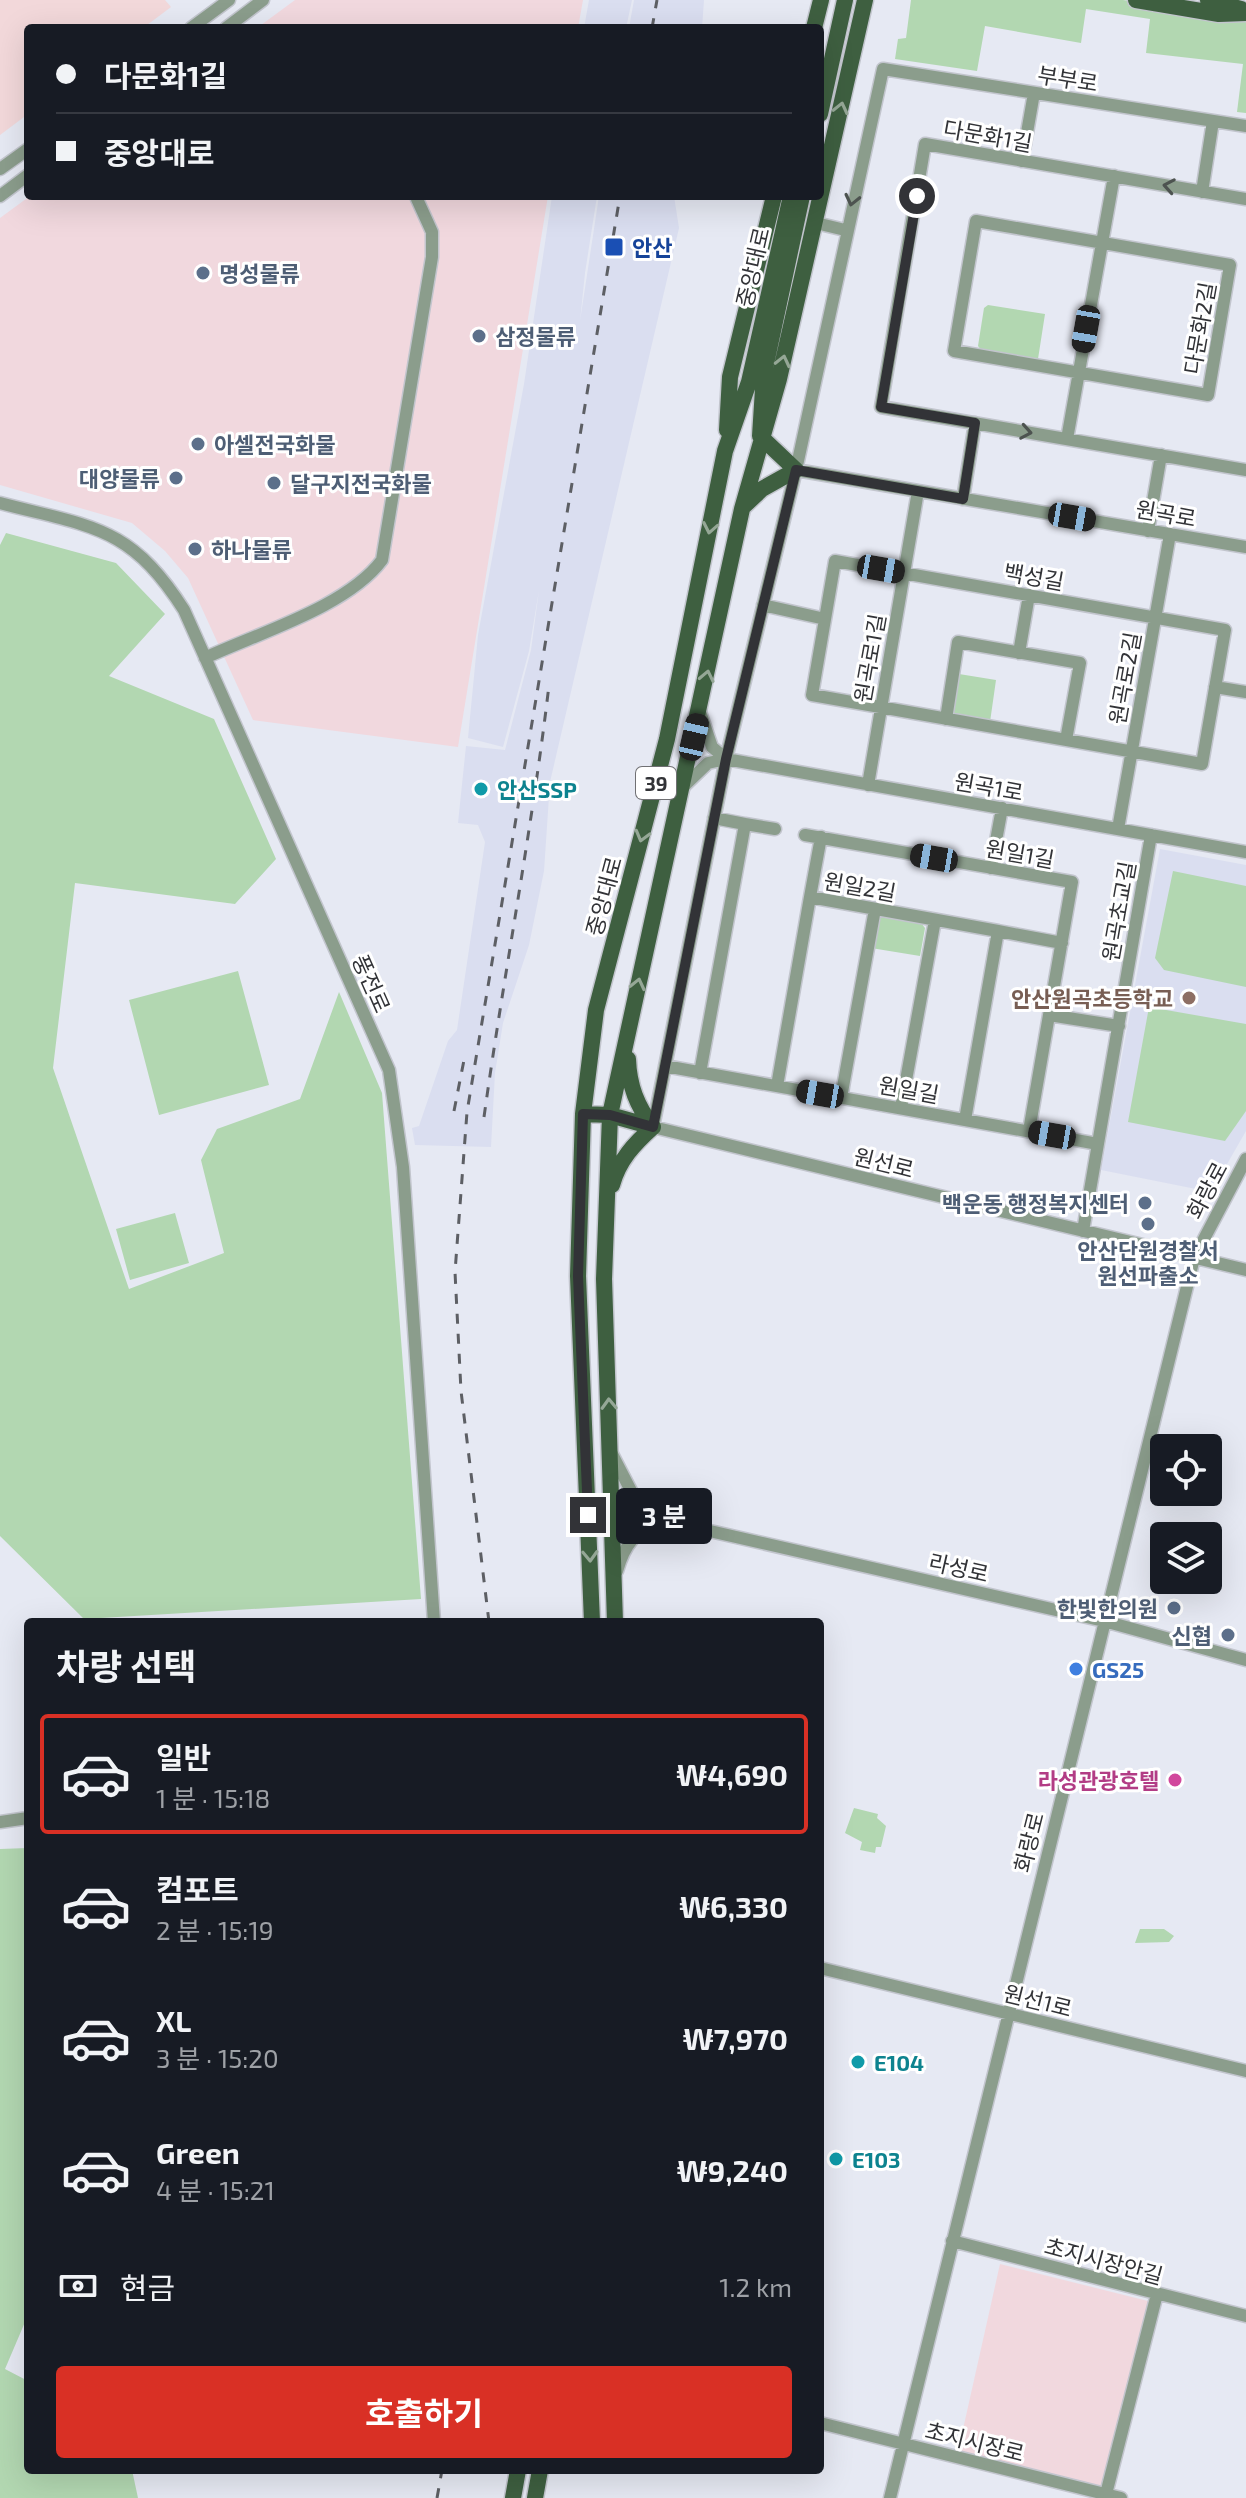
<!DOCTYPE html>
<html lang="ko">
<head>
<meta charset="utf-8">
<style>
  body { margin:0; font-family:"Exo 2","Noto Sans KR",sans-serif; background:#20242c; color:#f1f3f6; height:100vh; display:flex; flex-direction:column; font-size:30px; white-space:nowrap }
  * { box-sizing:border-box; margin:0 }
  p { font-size:26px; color:#9ea1a6 }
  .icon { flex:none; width:44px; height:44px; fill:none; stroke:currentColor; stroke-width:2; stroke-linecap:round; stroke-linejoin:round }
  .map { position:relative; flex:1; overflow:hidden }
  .side { position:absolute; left:24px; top:1618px; width:800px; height:856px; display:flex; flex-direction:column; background:#171b24; border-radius:8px; box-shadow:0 8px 32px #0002 }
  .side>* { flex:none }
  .top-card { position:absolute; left:24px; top:24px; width:800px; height:176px; border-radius:8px; box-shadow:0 8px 32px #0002; display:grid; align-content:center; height:176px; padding:0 32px; background:#171b24 }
  .buttons { position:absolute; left:1150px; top:1434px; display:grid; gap:16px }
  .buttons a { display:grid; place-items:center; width:72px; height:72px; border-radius:8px; background:#171b24; box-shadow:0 8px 32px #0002; font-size:40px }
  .end { position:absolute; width:36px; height:36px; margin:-18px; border:10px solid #323337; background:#fff; box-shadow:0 0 0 4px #fff }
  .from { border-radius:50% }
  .bubble { position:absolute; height:56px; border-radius:8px; background:#171b24; box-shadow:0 8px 32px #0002; font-size:26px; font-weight:700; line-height:56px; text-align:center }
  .car { position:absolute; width:24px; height:48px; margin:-24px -12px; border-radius:10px; box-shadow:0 0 6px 2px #0007; background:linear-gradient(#222 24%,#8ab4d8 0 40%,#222 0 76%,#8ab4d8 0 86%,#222 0) }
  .top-card b { display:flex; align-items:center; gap:28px; height:76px; font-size:30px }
  .top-card b+b { border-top:2px solid #363941 }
  .top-card i { width:20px; height:20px; background:#f1f3f6 }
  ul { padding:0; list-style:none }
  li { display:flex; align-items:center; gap:24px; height:120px; margin:0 16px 12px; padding:0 16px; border:4px solid transparent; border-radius:8px }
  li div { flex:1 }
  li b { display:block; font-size:30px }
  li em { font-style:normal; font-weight:700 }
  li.on { border-color:#d93025 }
  li>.icon { width:72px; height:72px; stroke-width:1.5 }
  h2 { padding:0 32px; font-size:36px; line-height:96px }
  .pay { display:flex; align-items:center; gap:20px; height:88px; padding:0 32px; font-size:30px }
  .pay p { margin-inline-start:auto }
  .primary-button { display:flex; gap:16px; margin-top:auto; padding:16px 32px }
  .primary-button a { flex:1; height:92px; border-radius:8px; background:#d93025; color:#fff; font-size:32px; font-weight:700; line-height:92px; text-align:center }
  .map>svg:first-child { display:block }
</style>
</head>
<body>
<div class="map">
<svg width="1246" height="2498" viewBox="0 0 1246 2498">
  <rect width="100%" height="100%" fill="#e6e9f3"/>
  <path fill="#f1d8de" d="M295 0H583L578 28H257Z
    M30 196H548L458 747 253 720 188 578 165 551 132 523 0 485V218Z
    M1000 2264 1148 2301 1103 2488 957 2456Z"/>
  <path fill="#f2d8da" d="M0 0H165L171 7 143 28H28V114L0 135Z"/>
  <path fill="#dadef0" d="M589 0H632L626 28H584Z
    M634 0H704L702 28H629Z
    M552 196H597L585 273 580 321 599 196H674L679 228 550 782 544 871 529 945 503 1023 495 1073 491 1147 415 1145 412 1128 419 1126 448 1041 457 1030 485 842 478 825 458 823 466 746 505 750 531 650 539 590 529 651 503 747 468 738 478 635 524 384Z
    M1160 849 1246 865V1131L1211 1192 1101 1170Z"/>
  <path fill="#b2d7b1" d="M911 0H1123L1246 20V113L1237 112 1243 64 1146 53 1150 19 1086 9 1081 43 985 26 977 71 895 59 898 39 906 38Z
    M988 305 1045 314 1038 359 981 350 978 346 984 308Z
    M6 533 116 563 165 614 109 676 214 719 276 859 235 904 75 883 53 1068 129 1289 224 1253 201 1160 217 1129 300 1099 339 992 382 1093 421 1599 84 1619 0 1536V545Z
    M959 674 996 680 990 722 956 717 953 713Z
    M1173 871 1246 886V987L1164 970 1155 958Z
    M881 916 921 923 925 928 920 956 871 948 876 919Z
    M238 971 269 1085 159 1115 129 1000Z
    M1149 1007 1246 1024V1111L1225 1141 1128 1122Z
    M175 1213 189 1263 130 1280 116 1229Z
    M854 1808 878 1814 877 1818 886 1826 881 1847H876L875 1853 860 1850 862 1842 845 1833Z
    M28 1848V2315L5 2369 28 2381V2470H132L138 2498H0V1849Z
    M1140 1929H1164L1174 1936 1169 1942 1135 1943Z"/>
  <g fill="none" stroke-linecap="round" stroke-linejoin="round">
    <defs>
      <path id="minor" d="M191 28 229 0
        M226 28 263 0
        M1246 126 883 69 796 470 726 759 653 1127 1246 1270
        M1022 161 1034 93
        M0 169 28 149
        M1202 192 1213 121
        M0 196 28 175
        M1246 199 925 144 881 407 1246 470
        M976 221 1230 265 1208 395 954 351Z
        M816 223 845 230
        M1067 439 1114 176
        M796 470 1246 547
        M963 499 975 423
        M0 503C91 527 130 525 184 610L389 1070 403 1167 434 1622
        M1148 531 1161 455
        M835 561 1225 630 1202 764 812 695Z
        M763 605 825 619
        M1019 653 1029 595
        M205 658C258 633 347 607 382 560L432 257V232L417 199
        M1215 687 1246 692
        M700 712 712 747 726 759
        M946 719 958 642 1080 663 1066 740
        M868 785 918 491
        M682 788 708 763 726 759 1246 852
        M714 818 745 824
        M1118 829 1170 534
        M805 835 1072 882 1029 1131
        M991 868 1002 808
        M810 897 821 837
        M998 931 1062 943
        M1049 1015 1119 1026
        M665 1066 1098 1144
        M700 1073 745 824 775 829
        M777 1086 810 897 998 931 965 1120
        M841 1098 875 909
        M901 1108 935 920
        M1083 1231 1151 835
        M612 1454 644 1516 1104 1621 1246 1660
        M617 1571C625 1543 635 1532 662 1520
        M0 1822 28 1818
        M820 1968 1246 2071
        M952 2241 1246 2316
        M820 2423 1121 2498
        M1106 2494 1157 2294
        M890 2498 1194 1258 1246 1159"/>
      <path id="major" d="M1136 0 1219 14 1246 13
        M1208 0 1241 9
        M814 28 821 0
        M820 114 845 0
        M727 430 730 377 774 196
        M743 507 762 489 796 470 760 436 764 373 802 196
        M628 1059C629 1086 637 1106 653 1127
        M583 1114 610 1115 653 1127
        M612 1185C619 1160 634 1144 653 1127
        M592 1622 578 1276 583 1114 596 1010 667 739 725 451 749 382 791 196
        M615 1622 604 1279 610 1115 742 509 779 379 865 0
        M513 2498 518 2470
        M535 2498 540 2470"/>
    </defs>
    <use href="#minor" stroke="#c2c5cd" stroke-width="15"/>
    <use href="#major" stroke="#c2c5cd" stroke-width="19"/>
    <use href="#minor" stroke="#8b9d8c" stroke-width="12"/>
    <use href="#major" stroke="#3e5f40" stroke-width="16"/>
    <path stroke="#5d5f64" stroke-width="3" stroke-dasharray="10 10" stroke-linecap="butt" d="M652 28 657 0
      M454 1111 464 1060
      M484 1117C504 973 532 830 549 685
      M489 1622 461 1391 455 1272 467 1112 620 196
      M437 2498 442 2470"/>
  </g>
  <defs><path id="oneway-chevron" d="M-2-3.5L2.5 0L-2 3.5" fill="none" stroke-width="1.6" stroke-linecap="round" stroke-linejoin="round" transform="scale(2)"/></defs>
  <g stroke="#95a796">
    <use href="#oneway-chevron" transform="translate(841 108) rotate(-77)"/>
    <use href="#oneway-chevron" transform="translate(783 361) rotate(-77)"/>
    <use href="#oneway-chevron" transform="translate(710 528) rotate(101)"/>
    <use href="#oneway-chevron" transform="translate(707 676) rotate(-78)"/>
    <use href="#oneway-chevron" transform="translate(642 836) rotate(105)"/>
    <use href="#oneway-chevron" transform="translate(638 984) rotate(-77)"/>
    <use href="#oneway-chevron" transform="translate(609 1404) rotate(-92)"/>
    <use href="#oneway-chevron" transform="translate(590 1556) rotate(88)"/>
  </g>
  <g stroke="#4d5350">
    <use href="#oneway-chevron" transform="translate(1169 186) rotate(-170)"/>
    <use href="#oneway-chevron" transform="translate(852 200) rotate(103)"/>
    <use href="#oneway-chevron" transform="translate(1026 432) rotate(10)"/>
  </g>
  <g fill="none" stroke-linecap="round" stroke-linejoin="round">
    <path stroke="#323337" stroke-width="10" d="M588 1515 578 1276 583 1114 610 1115 653 1127 726 759 796 470 963 499 975 423 881 407 917 196"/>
  </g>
  <rect fill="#1a4fb4" stroke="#fff" stroke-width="3" x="604" y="237" width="20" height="20" rx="4"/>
  <g fill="#5c6f8a" stroke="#fff" stroke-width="3">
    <circle cx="203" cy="273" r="8"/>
    <circle cx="479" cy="336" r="8"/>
    <circle cx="198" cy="444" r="8"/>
    <circle cx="176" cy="478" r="8"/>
    <circle cx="274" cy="483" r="8"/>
    <circle cx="195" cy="549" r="8"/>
    <circle cx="1145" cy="1203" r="8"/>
    <circle cx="1148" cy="1224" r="8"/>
    <circle cx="1174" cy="1608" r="8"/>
    <circle cx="1228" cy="1635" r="8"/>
  </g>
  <g fill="#0f9aa8" stroke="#fff" stroke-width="3">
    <circle cx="481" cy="789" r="8"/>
    <circle cx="858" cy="2062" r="8"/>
    <circle cx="836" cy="2159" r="8"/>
  </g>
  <circle fill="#8d6e63" stroke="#fff" stroke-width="3" cx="1189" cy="998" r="8"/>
  <circle fill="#3f7fe0" stroke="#fff" stroke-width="3" cx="1076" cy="1669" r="8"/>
  <circle fill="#d1479c" stroke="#fff" stroke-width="3" cx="1175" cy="1780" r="8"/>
  <g text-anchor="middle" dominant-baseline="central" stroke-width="6" stroke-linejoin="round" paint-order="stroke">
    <rect fill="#fff" stroke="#707073" stroke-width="2" x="636" y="767" width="40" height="32" rx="6"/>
    <g font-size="20" font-weight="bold" fill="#323337">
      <text x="656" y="783">39</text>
    </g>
    <g font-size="22" fill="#323337" stroke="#fff">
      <text transform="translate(1068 78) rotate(9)">부부로</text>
      <text transform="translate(988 135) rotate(10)">다문화1길</text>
      <text transform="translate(752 267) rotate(-77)">중앙대로</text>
      <text transform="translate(1199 328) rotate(-80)">다문화2길</text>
      <text transform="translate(1166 513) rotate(10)">원곡로</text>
      <text transform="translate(1034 576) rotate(10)">백성길</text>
      <text transform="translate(869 658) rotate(-80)">원곡로1길</text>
      <text transform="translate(1124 678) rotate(-80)">원곡로2길</text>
      <text transform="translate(989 786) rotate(10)">원곡1로</text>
      <text transform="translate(1020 853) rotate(10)">원일1길</text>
      <text transform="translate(860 886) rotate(10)">원일2길</text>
      <text transform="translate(603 896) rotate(-75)">중앙대로</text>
      <text transform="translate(1118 911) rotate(-80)">원곡초교길</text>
      <text transform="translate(372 983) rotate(66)">풍전로</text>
      <text transform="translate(909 1089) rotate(10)">원일길</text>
      <text transform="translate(884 1162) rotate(14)">원선로</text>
      <text transform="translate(1206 1190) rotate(-62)">화랑로</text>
      <text transform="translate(959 1567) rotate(13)">라성로</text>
      <text transform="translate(1028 1842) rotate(-76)">화랑로</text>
      <text transform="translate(1038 2000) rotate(14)">원선1로</text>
      <text transform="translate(1104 2260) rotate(15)">초지시장안길</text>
      <text transform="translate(975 2441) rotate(14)">초지시장로</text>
    </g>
    <g font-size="22" font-weight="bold" fill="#164399" stroke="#fff" text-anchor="start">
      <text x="632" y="247">안산</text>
    </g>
    <g font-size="22" font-weight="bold" fill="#4e5e75" stroke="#fff" text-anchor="start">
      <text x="219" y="273">명성물류</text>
      <text x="495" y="336">삼정물류</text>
      <text x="214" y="444">아셀전국화물</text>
      <text x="160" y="478" text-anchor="end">대양물류</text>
      <text x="290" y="483">달구지전국화물</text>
      <text x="211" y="549">하나물류</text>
      <text x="1129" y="1203" text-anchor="end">백운동 행정복지센터</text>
      <text x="1148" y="1250" text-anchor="middle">안산단원경찰서<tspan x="1148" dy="25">원선파출소</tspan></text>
      <text x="1158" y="1608" text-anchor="end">한빛한의원</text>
      <text x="1212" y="1635" text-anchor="end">신협</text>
    </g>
    <g font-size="22" font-weight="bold" fill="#0d838f" stroke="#fff" text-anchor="start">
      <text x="497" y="789">안산SSP</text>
      <text x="874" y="2062">E104</text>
      <text x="852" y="2159">E103</text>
    </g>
    <g font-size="22" font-weight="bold" fill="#785e54" stroke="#fff" text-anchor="end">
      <text x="1173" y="998">안산원곡초등학교</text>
    </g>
    <g font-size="22" font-weight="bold" fill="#366cbe" stroke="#fff" text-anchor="start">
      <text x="1092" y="1669">GS25</text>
    </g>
    <g font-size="22" font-weight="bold" fill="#b23c85" stroke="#fff" text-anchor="end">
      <text x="1159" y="1780">라성관광호텔</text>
    </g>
  </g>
</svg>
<div class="buttons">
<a><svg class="icon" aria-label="locate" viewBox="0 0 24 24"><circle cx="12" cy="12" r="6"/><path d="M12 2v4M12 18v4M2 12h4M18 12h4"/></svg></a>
<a><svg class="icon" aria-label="layers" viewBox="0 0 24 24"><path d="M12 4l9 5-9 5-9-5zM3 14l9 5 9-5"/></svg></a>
</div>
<i class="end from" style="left:917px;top:196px"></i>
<i class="end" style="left:588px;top:1515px"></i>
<div class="bubble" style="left:616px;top:1488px;width:96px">3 분</div>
<i class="car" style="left:1086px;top:329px;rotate:190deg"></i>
<i class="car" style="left:1072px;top:517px;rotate:100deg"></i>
<i class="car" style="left:881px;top:569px;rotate:100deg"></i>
<i class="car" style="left:694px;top:737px;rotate:13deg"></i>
<i class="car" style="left:934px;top:858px;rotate:280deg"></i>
<i class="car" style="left:820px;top:1094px;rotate:280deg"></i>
<i class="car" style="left:1052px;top:1135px;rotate:280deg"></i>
<div class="top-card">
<b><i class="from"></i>다문화1길</b>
<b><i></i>중앙대로</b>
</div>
<section class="side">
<h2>차량 선택</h2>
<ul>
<li class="on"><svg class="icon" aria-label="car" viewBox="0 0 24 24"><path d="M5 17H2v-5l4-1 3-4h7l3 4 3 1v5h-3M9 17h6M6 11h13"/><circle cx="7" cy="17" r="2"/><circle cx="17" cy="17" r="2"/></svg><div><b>일반</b><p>1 분 · 15:18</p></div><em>₩4,690</em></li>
<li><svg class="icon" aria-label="car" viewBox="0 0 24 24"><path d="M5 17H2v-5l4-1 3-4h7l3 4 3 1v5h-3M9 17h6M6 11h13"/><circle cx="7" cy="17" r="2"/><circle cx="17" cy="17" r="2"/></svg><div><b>컴포트</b><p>2 분 · 15:19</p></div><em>₩6,330</em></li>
<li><svg class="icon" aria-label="car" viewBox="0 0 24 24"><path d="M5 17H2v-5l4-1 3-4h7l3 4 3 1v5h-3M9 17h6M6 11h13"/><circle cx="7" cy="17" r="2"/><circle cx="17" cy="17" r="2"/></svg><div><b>XL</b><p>3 분 · 15:20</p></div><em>₩7,970</em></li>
<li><svg class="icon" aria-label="car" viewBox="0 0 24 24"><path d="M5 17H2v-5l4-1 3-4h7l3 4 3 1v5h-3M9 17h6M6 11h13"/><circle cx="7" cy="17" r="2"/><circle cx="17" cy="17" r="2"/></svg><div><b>Green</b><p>4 분 · 15:21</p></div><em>₩9,240</em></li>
</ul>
<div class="pay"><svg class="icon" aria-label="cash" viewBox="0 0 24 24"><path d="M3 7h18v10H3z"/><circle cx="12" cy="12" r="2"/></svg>현금<p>1.2 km</p></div>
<div class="primary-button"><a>호출하기</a></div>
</section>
</div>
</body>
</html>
